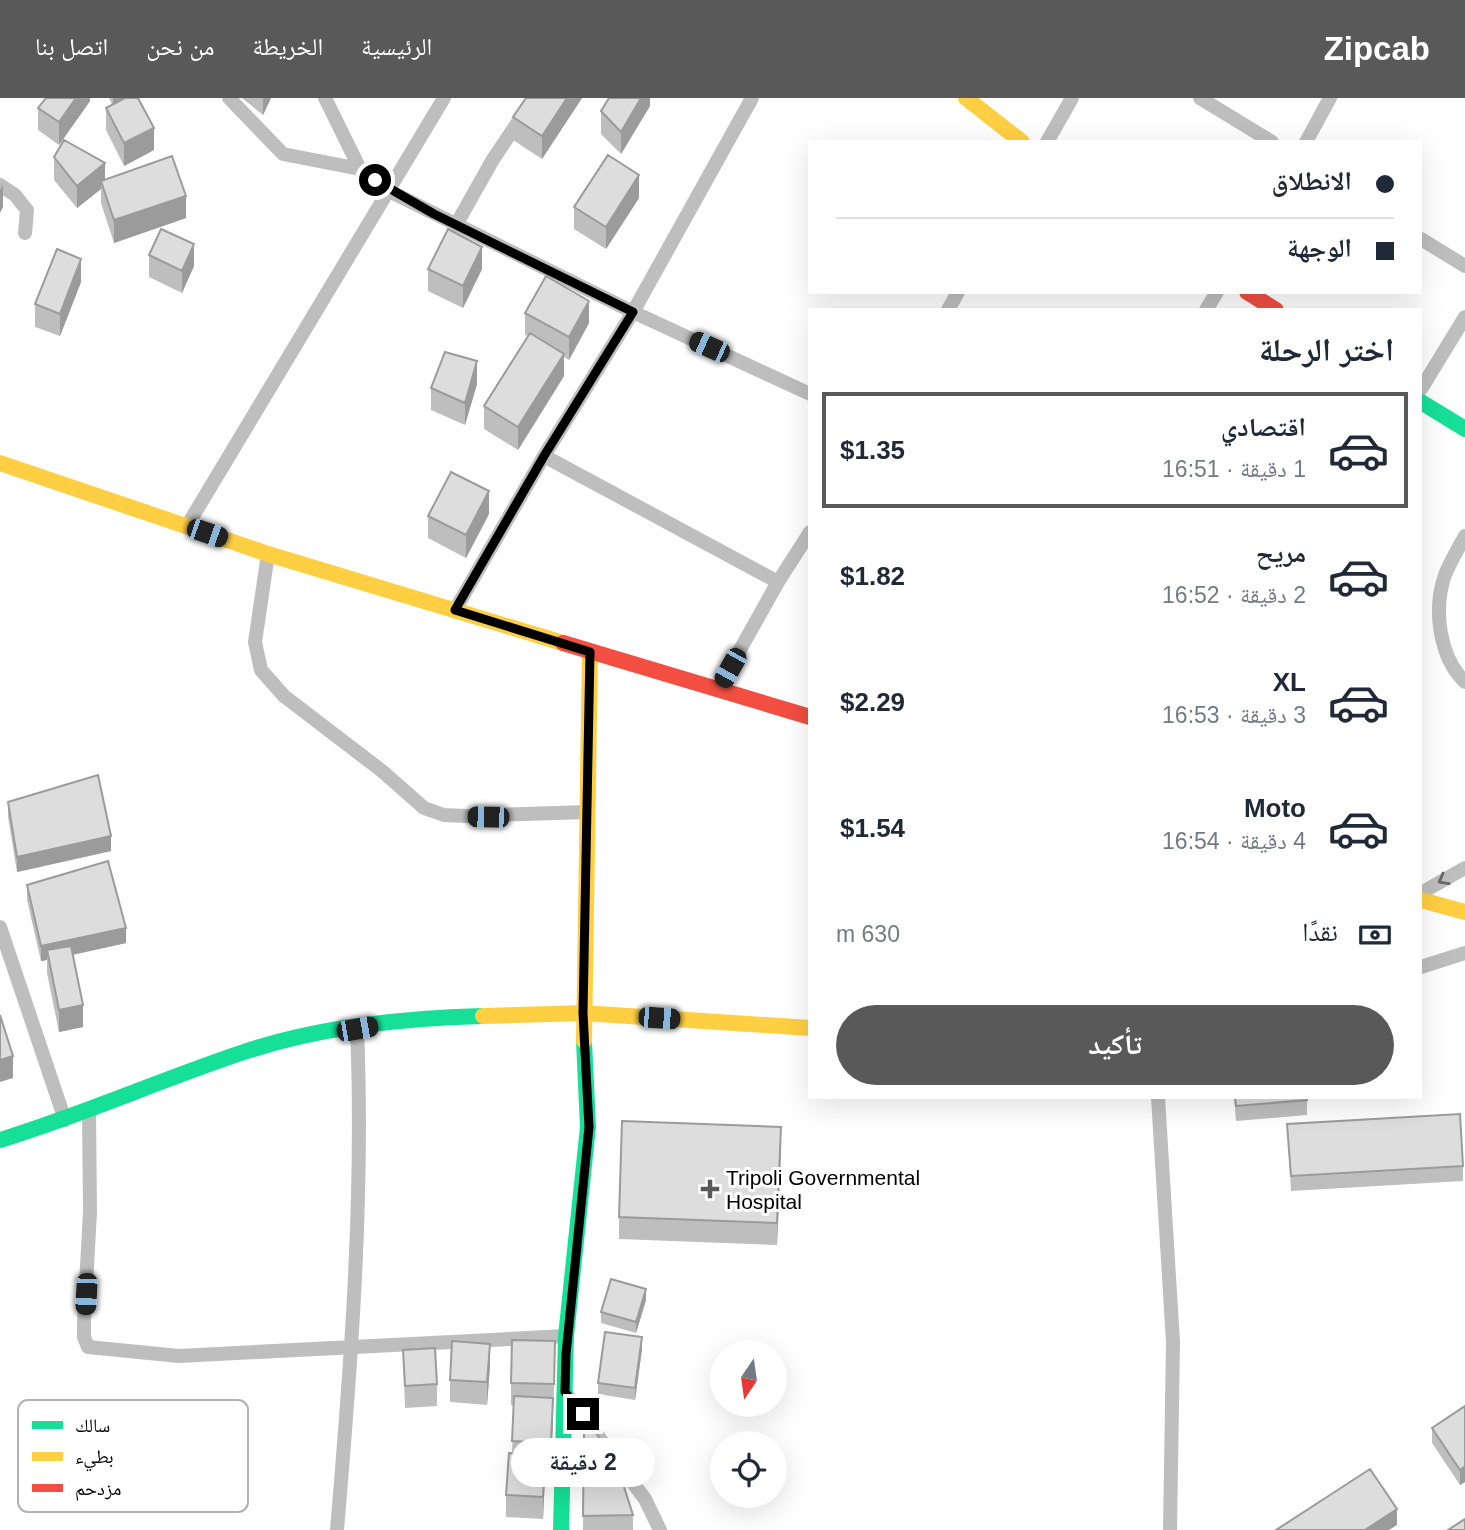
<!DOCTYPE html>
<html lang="ar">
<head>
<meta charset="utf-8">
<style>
  body { margin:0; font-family:Helvetica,"Noto Naskh Arabic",sans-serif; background:#f6f6f7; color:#1f2937; direction:rtl; height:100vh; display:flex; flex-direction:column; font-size:26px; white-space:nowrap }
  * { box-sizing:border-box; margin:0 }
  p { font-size:23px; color:#747a83 }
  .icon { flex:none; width:38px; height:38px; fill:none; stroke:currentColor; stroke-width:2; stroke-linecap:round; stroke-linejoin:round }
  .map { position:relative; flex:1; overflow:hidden; direction:ltr }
  .sheet { position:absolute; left:808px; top:210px; width:614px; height:791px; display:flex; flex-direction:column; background:#fff; border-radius:0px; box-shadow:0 7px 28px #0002; direction:rtl }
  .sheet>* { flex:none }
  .hud { position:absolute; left:808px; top:42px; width:614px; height:154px; border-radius:0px; box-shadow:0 7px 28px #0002; direction:rtl; display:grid; align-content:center; height:154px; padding:0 28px; background:#fff }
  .needle { width:46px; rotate:193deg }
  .buttons { position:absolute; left:710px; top:1242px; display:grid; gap:14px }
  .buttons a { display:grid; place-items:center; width:77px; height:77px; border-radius:50%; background:#fff; box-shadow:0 7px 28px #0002; font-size:35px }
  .end { position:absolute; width:32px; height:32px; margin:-16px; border:9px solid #000; background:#fff; box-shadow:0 0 0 4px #fff }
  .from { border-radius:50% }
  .bubble { position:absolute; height:49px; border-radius:24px; background:#fff; box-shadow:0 7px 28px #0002; font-size:23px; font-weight:800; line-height:49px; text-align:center; direction:rtl }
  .car { position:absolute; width:21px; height:42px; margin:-21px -10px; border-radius:9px; box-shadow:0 0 5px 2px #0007; background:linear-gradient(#222 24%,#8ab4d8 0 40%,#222 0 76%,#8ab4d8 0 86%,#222 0) }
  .hud b { display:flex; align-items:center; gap:24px; height:66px; font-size:26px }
  .hud b+b { border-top:2px solid #e0e1e3 }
  .hud i { width:18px; height:18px; background:#1f2937 }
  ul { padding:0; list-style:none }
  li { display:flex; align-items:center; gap:21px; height:116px; margin:0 14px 10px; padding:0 14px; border:4px solid transparent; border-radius:0px }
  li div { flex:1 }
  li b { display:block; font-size:26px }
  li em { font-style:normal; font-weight:800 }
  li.current { border-color:#595959 }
  li>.icon { width:63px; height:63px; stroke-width:1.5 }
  h2 { padding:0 28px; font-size:32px; line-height:84px }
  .pay { display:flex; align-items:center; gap:18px; height:77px; padding:0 28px; font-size:26px }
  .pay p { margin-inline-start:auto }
  .action { display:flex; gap:14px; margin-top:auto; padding:14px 28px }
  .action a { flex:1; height:80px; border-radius:42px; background:#595959; color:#fff; font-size:28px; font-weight:800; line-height:80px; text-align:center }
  header { display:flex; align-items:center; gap:42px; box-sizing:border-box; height:98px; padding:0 35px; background:#595959; color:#fff }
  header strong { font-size:33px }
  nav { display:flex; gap:38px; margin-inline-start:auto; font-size:24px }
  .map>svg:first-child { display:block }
</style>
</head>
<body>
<header>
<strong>Zipcab</strong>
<nav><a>الرئيسية</a><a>الخريطة</a><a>من نحن</a><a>اتصل بنا</a></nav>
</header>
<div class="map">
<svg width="1465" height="1432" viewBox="0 0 1465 1432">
  <rect width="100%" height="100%" fill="#fff"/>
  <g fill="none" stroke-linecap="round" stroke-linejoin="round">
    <path stroke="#bebebe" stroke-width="14" d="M229 0 283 56 360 71
      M325 0 360 71 389 93 633 214 810 296
      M1200 0 1272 44
      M1047 44 1072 0
      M1306 44 1330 0
      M0 87 15 97 27 112 25 135
      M456 127 492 63 534 0
      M1421 141 1465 168
      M948 212 958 194
      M1206 212 1217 194
      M1421 291 1465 219
      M544 358 778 484
      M187 428 444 0
      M1465 438C1458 451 1450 464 1445 477 1433 511 1439 559 1465 584
      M268 456 255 544 261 572 284 598 382 673 424 710 444 717 466 718 587 714
      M455 512 544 358 633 214 752 0
      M718 591 778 484 810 434
      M1421 795 1465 770
      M0 829 65 1022
      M1421 869 1465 855
      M1158 999 1173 1244 1170 1432
      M89 1013 90 1114 84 1223V1239L88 1249 179 1258 566 1238
      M565 1294 645 1401 660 1432
      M337 1432C351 1266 364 1097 357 931"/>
    <path stroke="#16e098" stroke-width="16" d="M1421 304 1465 331
      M0 1042C82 1017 160 982 241 955 317 929 403 920 483 918
      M561 1432 566 1238 588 1029 584 943"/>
    <path stroke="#ffcf43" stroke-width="16" d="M966 0 1022 44
      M0 365 268 456 563 545
      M1421 802 1465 814
      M483 918 583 915 810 930
      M584 943 590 554"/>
    <path stroke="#f24e42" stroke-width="16" d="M1247 194 1276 212
      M563 545 810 619"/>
  </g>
  <path fill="#bebebe" d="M90 0V3L59 47 38 32V10Z
    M109 0H138L154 52 124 68 106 32V10L112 6Z
    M242 0H271L263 17Z
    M582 0 542 61 513 42V19Z
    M650 0V8L621 56 601 36V13Z
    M54 59 105 81 186 120 114 145 101 105V91L77 110 54 82Z
    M639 100 606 151 574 131V109Z
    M149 157 194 168 182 195 149 179Z
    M428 171H482L463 210 428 193Z
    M81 184 60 238 35 229V206Z
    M525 215 589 225 569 262 564 259V278L518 352 484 331V308L528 238 525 237Z
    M477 286 465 327 431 312V290Z
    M489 416 466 460 428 440V418Z
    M8 704 111 753 17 774 8 719Z
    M27 787 126 845 72 857 83 929 59 934 47 875V862L41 863 27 802Z
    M1234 999H1307V1017L1236 1023Z
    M1287 1026 1463 1068V1083L1291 1093Z
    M781 1051 777 1147 619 1141V1119Z
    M646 1202 636 1235 601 1225V1214Z
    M642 1251 635 1302 598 1296V1285Z
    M403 1252 437 1286V1308L405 1310Z
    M555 1265 551 1367H545L543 1421 506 1419V1397L512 1355 514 1308 511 1307V1285Z
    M490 1268 487 1307 450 1304V1282Z
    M1465 1308V1384L1460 1387 1432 1345V1330Z
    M584 1335 633 1417V1432H583Z"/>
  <path fill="#9b9b9b" d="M76 0H90V3L59 47V24Z
    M113 0H127L113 7Z
    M263 0H271L263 17Z
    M567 0H582L542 61V38Z
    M641 0H650V8L621 56V34Z
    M154 30V52L124 68V45Z
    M105 65V87L101 83V91L77 110V88Z
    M639 77V100L606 151V129Z
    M3 86V109L0 115V92Z
    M186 98V120L114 145V122Z
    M194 146V168L182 195V173Z
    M482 149V171L463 210V188Z
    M81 161V184L60 238V216Z
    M589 203V225L569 262V239Z
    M564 256V278L518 352V329Z
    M477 263V286L465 327V305Z
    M489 393V416L466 460V437Z
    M111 738V753L17 774V759Z
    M126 830V845L49 862 47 852V862L41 863V848Z
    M83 907V929L59 934V912Z
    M13 958V980L0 984V962Z
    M781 1029V1051L777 1147V1125Z
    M646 1191V1202L636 1235V1224Z
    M642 1239V1251L635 1302V1290Z
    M490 1246V1268L487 1307V1284Z
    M553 1300V1322L551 1367V1345Z
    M545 1357V1380L543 1421V1399Z
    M1465 1368V1384L1460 1387V1372Z
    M1397 1411V1427L1389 1432H1365Z"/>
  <path fill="#ddd" stroke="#9b9b9b" stroke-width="2" d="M46 0H76L59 24 38 10Z
    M125 0H138L154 30 124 45 106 10Z
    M526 0H567L542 38 513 19Z
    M609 0H641L621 34 601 13Z
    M64 42 105 65 77 88 54 59Z
    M608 57 639 77 606 129 574 109Z
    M172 58 186 98 114 122 101 83Z
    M161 131 194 146 182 173 149 157Z
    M448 131 482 149 463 188 428 171Z
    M57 151 81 161 60 216 35 206Z
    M546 178 589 203 569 239 525 215Z
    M530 235 564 256 518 329 484 308Z
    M445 254 477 263 465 305 431 290Z
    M451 374 489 393 466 437 428 418Z
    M98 677 111 738 17 759 8 704Z
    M108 763 126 830 41 848 27 787Z
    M71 848 83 907 59 912 47 852Z
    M0 917 13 958 0 962Z
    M1235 999H1307V1002L1236 1008Z
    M1460 1016 1463 1068 1291 1078 1287 1026Z
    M622 1023 781 1029 777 1125 619 1119Z
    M611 1181 646 1191 636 1224 601 1214Z
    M605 1234 642 1239 635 1290 598 1285Z
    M512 1242 555 1243 554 1286 511 1285Z
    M452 1243 490 1246 487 1284 450 1282Z
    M435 1250 437 1286 405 1288 403 1252Z
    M514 1298 553 1300 551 1345 512 1343Z
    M1465 1308V1368L1460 1372 1432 1330Z
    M584 1335H596L617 1367 633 1417 583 1418Z
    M509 1355 545 1357 543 1399 506 1397Z
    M1370 1371 1397 1411 1365 1432H1276Z
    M1465 1421V1432H1448Z"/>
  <defs><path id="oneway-chevron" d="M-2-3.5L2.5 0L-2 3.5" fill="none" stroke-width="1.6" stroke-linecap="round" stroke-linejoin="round" transform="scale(1.75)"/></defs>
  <use stroke="#686868" href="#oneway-chevron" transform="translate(1443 782) rotate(151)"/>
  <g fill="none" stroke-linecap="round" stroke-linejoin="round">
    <path stroke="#000" stroke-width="9" d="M375 82 434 116 633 214 544 358 455 512 590 554 583 915 589 1029 566 1256 565 1294 583 1316"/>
  </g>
  <path fill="#595959" stroke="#fff" stroke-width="2.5" d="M706.5 1080.5h7v7h7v7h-7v7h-7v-7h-7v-7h7z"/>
  <g text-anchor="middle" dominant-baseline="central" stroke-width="6" stroke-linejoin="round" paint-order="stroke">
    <g font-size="21" fill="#000" stroke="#fff" text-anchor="start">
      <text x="726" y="1079">Tripoli Governmental<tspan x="726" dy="24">Hospital</tspan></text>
    </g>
  </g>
  <rect x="18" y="1302" width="230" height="112" rx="10" fill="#fff" stroke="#b2b2b2" stroke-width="2"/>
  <rect x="32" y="1323" width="31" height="8" fill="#16e098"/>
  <rect x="32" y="1354" width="31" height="9" fill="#ffcf43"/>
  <rect x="32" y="1386" width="31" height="8" fill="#f24e42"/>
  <g font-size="19" fill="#000">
    <text x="75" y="1334">سالك</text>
    <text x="75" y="1365">بطيء</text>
    <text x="75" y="1397">مزدحم</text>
  </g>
</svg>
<div class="buttons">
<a><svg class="needle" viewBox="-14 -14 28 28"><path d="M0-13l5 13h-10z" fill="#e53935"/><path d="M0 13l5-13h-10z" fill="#747a83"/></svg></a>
<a><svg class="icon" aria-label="locate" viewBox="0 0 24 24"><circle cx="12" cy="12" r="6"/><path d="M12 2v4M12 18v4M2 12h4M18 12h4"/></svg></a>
</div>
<i class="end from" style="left:375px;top:82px"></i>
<i class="end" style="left:583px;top:1316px"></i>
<div class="bubble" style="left:511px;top:1340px;width:144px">2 دقيقة</div>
<i class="car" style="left:709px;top:249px;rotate:294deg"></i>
<i class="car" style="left:207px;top:435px;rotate:109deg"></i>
<i class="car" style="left:730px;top:570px;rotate:209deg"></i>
<i class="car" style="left:488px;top:719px;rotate:271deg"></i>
<i class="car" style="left:659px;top:920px;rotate:94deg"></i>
<i class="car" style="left:357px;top:931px;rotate:80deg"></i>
<i class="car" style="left:86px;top:1196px;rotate:183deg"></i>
<div class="hud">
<b><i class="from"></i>الانطلاق</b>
<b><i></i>الوجهة</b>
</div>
<section class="sheet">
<h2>اختر الرحلة</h2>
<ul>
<li class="current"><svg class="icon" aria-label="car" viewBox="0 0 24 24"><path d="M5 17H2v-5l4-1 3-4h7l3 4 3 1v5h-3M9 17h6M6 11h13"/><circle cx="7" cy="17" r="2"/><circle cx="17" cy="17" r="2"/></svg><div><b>اقتصادي</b><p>1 دقيقة · 16:51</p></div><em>$1.35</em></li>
<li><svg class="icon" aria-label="car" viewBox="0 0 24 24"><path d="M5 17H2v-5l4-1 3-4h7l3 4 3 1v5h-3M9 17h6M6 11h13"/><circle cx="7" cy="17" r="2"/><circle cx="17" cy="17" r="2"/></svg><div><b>مريح</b><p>2 دقيقة · 16:52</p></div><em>$1.82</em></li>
<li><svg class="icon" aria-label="car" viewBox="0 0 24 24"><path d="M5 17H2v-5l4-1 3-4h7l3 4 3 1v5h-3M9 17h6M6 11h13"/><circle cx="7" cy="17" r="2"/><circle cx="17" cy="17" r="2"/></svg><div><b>XL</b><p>3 دقيقة · 16:53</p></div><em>$2.29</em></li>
<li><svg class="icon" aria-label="car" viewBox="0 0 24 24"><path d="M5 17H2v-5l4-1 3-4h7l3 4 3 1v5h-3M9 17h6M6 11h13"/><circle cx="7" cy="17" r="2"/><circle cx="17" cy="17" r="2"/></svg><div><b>Moto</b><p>4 دقيقة · 16:54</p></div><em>$1.54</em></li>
</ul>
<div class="pay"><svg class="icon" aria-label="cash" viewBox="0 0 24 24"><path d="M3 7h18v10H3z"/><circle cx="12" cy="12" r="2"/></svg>نقدًا<p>630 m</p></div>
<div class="action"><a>تأكيد</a></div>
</section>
</div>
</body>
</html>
